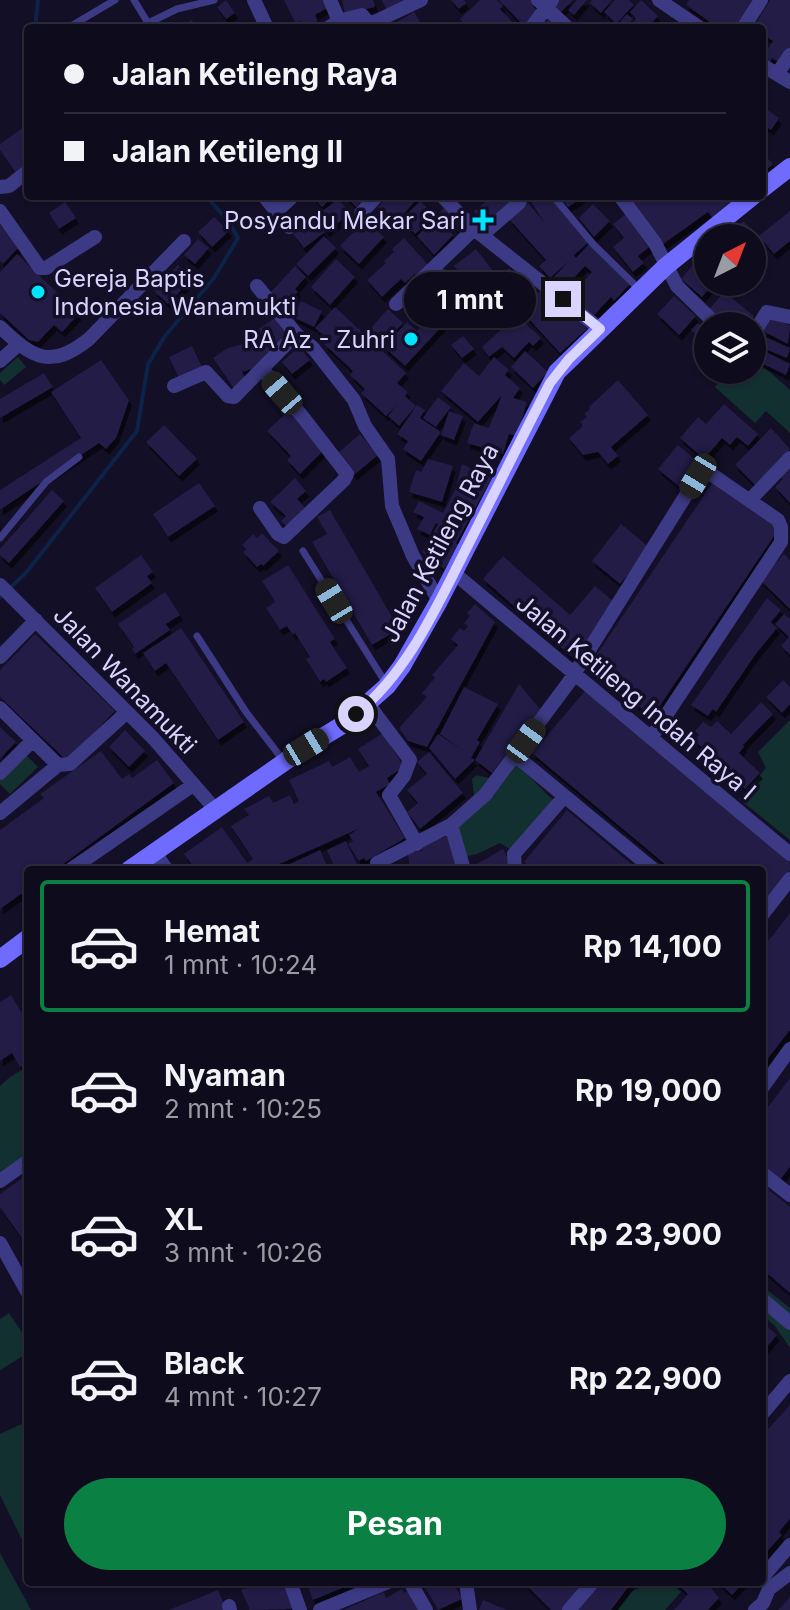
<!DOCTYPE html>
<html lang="id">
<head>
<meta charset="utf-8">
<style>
  body { margin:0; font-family:Inter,sans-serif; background:#1c1929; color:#f1f3f6; height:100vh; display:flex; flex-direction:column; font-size:30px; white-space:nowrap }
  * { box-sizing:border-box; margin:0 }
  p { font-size:26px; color:#9b9ba3 }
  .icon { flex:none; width:44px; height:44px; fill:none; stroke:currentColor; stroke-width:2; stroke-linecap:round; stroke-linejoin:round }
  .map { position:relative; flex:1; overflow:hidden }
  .details { position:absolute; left:24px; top:866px; width:742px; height:720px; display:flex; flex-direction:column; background:#0e0b1c; border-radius:8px; box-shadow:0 2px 6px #0004,0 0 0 2px #2e2b3b }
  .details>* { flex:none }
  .top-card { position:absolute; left:24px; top:24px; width:742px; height:176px; border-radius:8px; box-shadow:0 2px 6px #0004,0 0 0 2px #2e2b3b; display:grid; align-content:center; height:176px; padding:0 40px; background:#0e0b1c }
  .needle { width:52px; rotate:42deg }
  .controls { position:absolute; left:694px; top:224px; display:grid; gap:16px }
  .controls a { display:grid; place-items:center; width:72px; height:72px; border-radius:50%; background:#0e0b1c; box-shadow:0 2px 6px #0004,0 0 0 2px #2e2b3b; font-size:40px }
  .end { position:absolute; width:36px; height:36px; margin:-18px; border:10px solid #d9d4ff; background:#111; box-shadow:0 0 0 4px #111 }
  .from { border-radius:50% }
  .bubble { position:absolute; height:56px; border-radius:28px; background:#0e0b1c; box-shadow:0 2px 6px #0004,0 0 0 2px #2e2b3b; font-size:26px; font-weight:700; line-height:56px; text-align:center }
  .car { position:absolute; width:24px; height:48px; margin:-24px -12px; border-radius:10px; box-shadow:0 0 6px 2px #0007; background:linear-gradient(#222 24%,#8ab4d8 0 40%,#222 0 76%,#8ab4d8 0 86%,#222 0) }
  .top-card b { display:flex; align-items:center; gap:28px; height:76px; font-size:30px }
  .top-card b+b { border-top:2px solid #2e2b3b }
  .top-card i { width:20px; height:20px; background:#f1f3f6 }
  ul { padding:14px 0 0; list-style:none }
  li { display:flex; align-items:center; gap:24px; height:132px; margin:0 16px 12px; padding:0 24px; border:4px solid transparent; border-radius:8px }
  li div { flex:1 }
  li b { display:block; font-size:30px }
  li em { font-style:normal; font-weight:700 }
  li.current { border-color:#0b8043 }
  li>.icon { width:72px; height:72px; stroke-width:1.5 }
  .action { display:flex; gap:16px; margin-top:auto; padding:16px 40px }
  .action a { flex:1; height:92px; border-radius:48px; background:#0b8043; color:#fff; font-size:32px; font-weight:700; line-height:92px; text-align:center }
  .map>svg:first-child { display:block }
</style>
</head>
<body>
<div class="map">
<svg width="790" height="1610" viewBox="0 0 790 1610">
  <defs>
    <filter id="shadow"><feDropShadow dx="3" dy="5.5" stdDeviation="0" flood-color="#0009"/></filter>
  </defs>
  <rect width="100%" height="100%" fill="#130f26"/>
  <path fill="#12302f" d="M441 266 471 293 446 318 434 306 417 322 404 306Z
    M752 356 790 390V433L766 411 755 423 715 387 730 370H752Z
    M18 357 26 367 4 385 0 380V373Z
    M790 720V840L739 799 766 768 758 752Z
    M25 754 38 767 10 794 0 784V778Z
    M517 765C532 777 542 791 556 802 539 831 546 839 511 850L500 843 477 854 467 856 458 839 459 809 474 795 472 779 477 775 492 779 504 767Z
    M28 1066V1165L0 1186V1086L10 1077Z
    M762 1286 790 1308V1348L775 1326 765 1318 762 1320Z
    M9 1313 28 1341V1353L0 1370V1319Z
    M28 1421V1552L0 1495V1434Z
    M0 1553 31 1610H0Z
    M640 1582H670L681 1592 665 1610H617L632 1591 639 1588Z"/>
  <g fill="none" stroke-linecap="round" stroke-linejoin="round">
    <path stroke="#0c2248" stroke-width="4" d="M35 28 38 0
      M0 597 25 574 137 431 148 364 165 336 214 278 238 238 229 222 206 196"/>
  </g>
  <path fill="#241b47" filter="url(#shadow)" d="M226 0 235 13 226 19 217 7Z
    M284 0H323L327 8 315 15 318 21 304 27 301 21 296 24Z
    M342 0H373L375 7 345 14Z
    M382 0H411L388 12Z
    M451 0H464L466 3 459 9Z
    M480 0H497L503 6 500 9 518 28H468L460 19Z
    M499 0H534L537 3 533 6 540 14 525 27Z
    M556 0H573L560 13 552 4Z
    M577 0H587L574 15 568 10Z
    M592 0H612L601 13 590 3Z
    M615 0H629L634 5 616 24 604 12Z
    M641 0 658 16 647 28H627L636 19 630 12Z
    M689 0H757L739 28H718L686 5Z
    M770 0H790V48L780 63 772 58 770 62 762 57 773 41 762 34V28H753Z
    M414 12 424 28H387Z
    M627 14 633 19 626 28H614Z
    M550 17 560 28 541 26Z
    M192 20 197 28H178Z
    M762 106 779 118 771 130 762 124Z
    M28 124V163L15 172 0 150V144Z
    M762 152 773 164 762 174Z
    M312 196H334L322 207Z
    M345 196H368L356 207Z
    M388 196H420L394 224 377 208Z
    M493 196H520L487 227 474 211Z
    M527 196H550L589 242 574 255 576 258 589 244 631 283 614 301 611 297 594 315 570 296 592 272 585 266 562 291 551 280 569 261 550 278 539 266 546 260 509 219 528 203 544 222Z
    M569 196H585L568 207 563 200Z
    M626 196H727L733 204 713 219 708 212 663 244Z
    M338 199 350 213 327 232 315 217Z
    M420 201 435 216 415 234 401 220Z
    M65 202 76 218 59 229 49 213Z
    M448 204 469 225 460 233 439 213Z
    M593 204 610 221 594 237 579 218Z
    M790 211V241L774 254 759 236Z
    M627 213 652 245 638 256 644 263 633 272 613 247 624 238 613 224Z
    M214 217 229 231 212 247 198 232Z
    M437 217 453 235 434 255 417 236Z
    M314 218 325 232 304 248 293 234Z
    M366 219 384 237 359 264 340 246Z
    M743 221 759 237 752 243V238H724Z
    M0 224 21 245 3 264 0 261Z
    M324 236 336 248 308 276 296 264Z
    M404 238 430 267 418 278 415 274 405 283 401 279 382 297 367 280 386 263 384 261 394 252 392 249Z
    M198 239 209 248 195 264 184 255Z
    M708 248V277L694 263Z
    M476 249 497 276 475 293 454 266Z
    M17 254 79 314 62 332 54 325 38 342 29 340 0 313V272Z
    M336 259 355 277 330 305 311 287Z
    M178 265 192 279 168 304 154 291Z
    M295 266 306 277 295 289 298 292 283 307 269 294Z
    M692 266 713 284 702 297 681 279Z
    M509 268 520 280 475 323 463 311Z
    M525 278 538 293 542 290 570 320 575 316 587 329 560 353 507 295Z
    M714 282H733L724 292Z
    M724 292 754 316 746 326H722L706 313Z
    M674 296 696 316 679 335 657 314Z
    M301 301 322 311 314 327 293 317Z
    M502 302 512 313 498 326 488 315Z
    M335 307 406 373 397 383 408 392 405 396 416 406 399 426 388 416 397 405 386 416 361 393 365 389 350 375 353 371 324 344 328 339 315 328Z
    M388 309 403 323 385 343 369 330Z
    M432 314 443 325 405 366 384 347 407 322 417 331Z
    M517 315 541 338 533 346 529 342 514 358 502 347 489 357 482 347Z
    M278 316 290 334 265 355 269 360 258 367 242 372 247 380 234 389 213 358 226 349 242 344 253 336 251 334Z
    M771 316 790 326 788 344 763 331Z
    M698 323 705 330 699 337 691 330Z
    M463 336 474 349 462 358 451 345Z
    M765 337 790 348 787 358 760 347Z
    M192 346 204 371 181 382 169 357Z
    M299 347 310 360 292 374 282 362Z
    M525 351 548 372 533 388 511 367Z
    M764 351 790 364 786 375 759 362Z
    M494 357 509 370 505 375 520 388 513 398 527 402 517 436 509 434 503 454 467 443 474 423 489 428 502 395 478 422 441 391 464 363 479 376Z
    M101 360 129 400 116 438 106 449 99 443 0 510V490L81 438 51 392Z
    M44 373 53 387 0 418V399Z
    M618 380 648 415 611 447 618 456 608 464 598 452 583 455 569 438 583 426 580 422 587 417 584 414 590 409 589 407Z
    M438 397 451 407 436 427 423 418Z
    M724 404 758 434 748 446 737 437 730 445 722 438 704 459 680 438 698 417 706 424Z
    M417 405 425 410 420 418 441 432 421 461 403 449 408 441 397 434Z
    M290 409 327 447 300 474 287 460 291 456 267 431Z
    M449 411 463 416 454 440 441 435Z
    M164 425 197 459 179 476 146 442Z
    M771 428 790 449 755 485 735 465Z
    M360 434 378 455 354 475 337 454Z
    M678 445 702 465 682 489 658 469Z
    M428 459 453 466 442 502 409 492 416 470 421 472Z
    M462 464 492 478 456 543 461 547 444 569 422 552 438 524 436 523 430 535 417 529 424 517 413 512 419 501 443 513 455 490Z
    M790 465V503L775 487 783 479 780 476Z
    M295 478 306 491 297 499 309 512 290 530 281 521 286 516 270 502Z
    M713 482 780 527 653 716 603 682 608 674 591 663Z
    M199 483 215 506 168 537 153 514Z
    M52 490 64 501 9 563 0 555V549Z
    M330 510 399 629 372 645 312 542 327 534 317 517Z
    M621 524 650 548 620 584 592 561Z
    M262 533 279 551 263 566 261 564 257 567 243 552 246 549 242 545 253 534 257 538Z
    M784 554 790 560V609L760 580Z
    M141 555 153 572 147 576 152 583 112 612 95 588Z
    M503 556 570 615 595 586 618 605 574 659 483 579Z
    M288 565 335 639 330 642 347 668 326 682 324 679 320 682 306 659 310 657 295 633 293 635 287 626 280 630 266 608 275 602 262 581Z
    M165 592 180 615 166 624 170 630 135 654 132 649 134 647 118 624Z
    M767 598 781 610 771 622 777 628 755 655 716 712 713 709 708 716 691 705Z
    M475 604 495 622 427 747 408 741 399 728 427 697 422 693 435 678 432 675 458 645 451 639 460 628 464 631 468 626 464 623 470 616 467 613Z
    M784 614 790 619V655L781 646 789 637 775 624Z
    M181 628 244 722 218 740 166 663 155 671 143 653Z
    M35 634 115 711 67 761 0 697V670Z
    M783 680 790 687V704L782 713 766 697Z
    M519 684 540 709 492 773 475 760Z
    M464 687 498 704 477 740 480 742 471 758 475 760 455 779 429 748 438 734 462 750 440 734Z
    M585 691 790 862V871L762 905V870H672L532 753Z
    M761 702 773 714 743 745 744 747 739 753 760 773 745 789 694 740 699 735 695 731 703 722 711 727 717 721 731 734Z
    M0 727 16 742 0 759Z
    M125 730 145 751 129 767 109 747Z
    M383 733 404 767 387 778 390 784 376 792 405 838 366 861 364 858 359 861 348 844 353 841 349 835 358 829 266 870H232L228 865 220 870H196L184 854 222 827 247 863 253 859 231 826 249 815 244 809 269 796 273 803 290 795 294 804 299 801 289 780 329 761 332 767 350 757 359 772 369 766 358 749Z
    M101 751 122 779 129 774 132 778 157 760 174 783 55 870H28V889L0 909V830L44 798 40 794Z
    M429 752 463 793 420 829 407 812 418 803 407 790 427 774 417 762Z
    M567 810 624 858 639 870H534L524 862Z
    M447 836 458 870H403V864H409L408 852 422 851 423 844Z
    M346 841 348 846 360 870H336L327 850Z
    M503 849 514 870H473V866Z
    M320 850 329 870H277Z
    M790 913V1030L762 1066V949Z
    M11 995 28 1023V1062L20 1067 12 1053 0 1061V1002Z
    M790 1078V1167L780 1180 762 1166V1115Z
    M28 1174V1247L0 1207V1194Z
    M762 1184 790 1207V1293L762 1269Z
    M762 1322 777 1335 765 1349 762 1346Z
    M790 1405V1519L779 1532 782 1535 762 1557V1436Z
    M261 1582H282L293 1609 250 1610 241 1590Z
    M306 1582H348L350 1585 313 1600Z
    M422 1582H453L462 1599 438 1610Z
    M527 1582H584L564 1610H551L525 1584Z
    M597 1582H632L611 1610H576Z
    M675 1582H706L719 1598 708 1610H674L688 1594Z
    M718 1582H744L732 1595Z
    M402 1589 404 1593 408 1591 419 1610H343L384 1592 386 1598Z
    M218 1590 227 1610H169Z
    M790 1597V1610H778L783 1605Z
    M483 1600 507 1610H479Z"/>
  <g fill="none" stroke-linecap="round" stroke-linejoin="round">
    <path stroke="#3d3a85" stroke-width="7" d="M134 0 148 23
      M71 26 115 0
      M138 28 177 9 214 0
      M553 196 593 244 640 290
      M0 538 46 482 79 457
      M303 551 387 685
      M197 636 246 712 283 760"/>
    <path stroke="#3d3a85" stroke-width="14" d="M254 0 267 28
      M330 0 339 21
      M538 0 568 28
      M659 0 700 28
      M370 24 421 0
      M328 28 339 21 362 15 373 28
      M531 28 552 0
      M743 28 761 0
      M762 65 790 82
      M777 74 790 55
      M0 187 9 186 28 171
      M264 196 289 227
      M442 196 474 229 600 329
      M620 196 655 243 677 286 718 326
      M0 211 40 268H46L95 237
      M276 212 293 196
      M361 213 377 196
      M482 235 519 203 522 196
      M257 286 296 334
      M396 304 474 229
      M0 327C33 358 50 370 89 339L184 241
      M752 336 767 312 790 317
      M0 361 19 344
      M174 386 206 372 228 396 234 397 296 334 313 348 354 400 365 426 388 459 392 506 413 556 439 601
      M750 500 790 458
      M260 508 278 534 284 537 344 480 347 474 302 416 263 370
      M454 573 790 854
      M0 585 154 739 215 809
      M0 657 36 620
      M368 704 410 760 404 776 389 795 417 844
      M0 708 58 765
      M516 756 654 870
      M0 773 32 741
      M0 813 58 765 70 764 127 712
      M451 825 464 870
      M155 853 167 870
      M377 863 451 825 485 795 569 682 698 476 708 472 778 520 781 527V542L651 738
      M70 870 193 785
      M515 870 514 854 564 797
      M762 915 790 879
      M762 1088 790 1049
      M762 1173 790 1195
      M0 1181 28 1161
      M0 1243 28 1293
      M762 1299 790 1323
      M762 1414 790 1381
      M762 1578 790 1545
      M290 1582 300 1610
      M410 1582 426 1610
      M466 1582 470 1610
      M229 1606 230 1610
      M320 1610 388 1582
      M569 1610 593 1582
      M755 1610 763 1603 769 1589 790 1573"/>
    <path stroke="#6f6bff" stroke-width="18" d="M762 189 790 167
      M129 870 306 747 344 724 387 686 402 666 439 601 557 372 665 267 753 196
      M0 959 28 938"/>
  </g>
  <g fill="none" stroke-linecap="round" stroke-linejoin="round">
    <path stroke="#d9d4ff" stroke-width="10" d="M356 714C407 673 435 610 464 553 493 496 521 439 550 383L569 359 600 329 563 299"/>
  </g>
  <g fill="#00e5ff" stroke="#130f26" stroke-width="3">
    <path d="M479 208h8v8h8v8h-8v8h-8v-8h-8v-8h8z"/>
    <circle cx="38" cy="292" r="8"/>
    <circle cx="411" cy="339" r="8"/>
  </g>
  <g text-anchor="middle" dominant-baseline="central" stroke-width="7" stroke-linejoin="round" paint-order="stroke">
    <g font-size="24" fill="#d9d4ff" stroke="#130f26" text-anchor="end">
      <text x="465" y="220">Posyandu Mekar Sari</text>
      <text x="54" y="278" text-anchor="start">Gereja Baptis<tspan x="54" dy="28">Indonesia Wanamukti</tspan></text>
      <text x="395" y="339">RA Az - Zuhri</text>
    </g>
    <g font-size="24" fill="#d9d4ff" stroke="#130f26">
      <text transform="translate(440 543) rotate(-62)">Jalan Ketileng Raya</text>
      <text transform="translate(125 680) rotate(46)">Jalan Wanamukti</text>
      <text transform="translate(636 697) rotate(40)">Jalan Ketileng Indah Raya I</text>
    </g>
  </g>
</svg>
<div class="controls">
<a><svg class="needle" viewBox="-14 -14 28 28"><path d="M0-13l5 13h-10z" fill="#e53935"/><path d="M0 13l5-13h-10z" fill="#9b9ba3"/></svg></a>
<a><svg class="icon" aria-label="layers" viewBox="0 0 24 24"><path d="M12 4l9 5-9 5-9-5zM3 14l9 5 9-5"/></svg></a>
</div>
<i class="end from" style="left:356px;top:714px"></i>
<i class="end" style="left:563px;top:299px"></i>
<div class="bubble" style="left:404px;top:272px;width:132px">1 mnt</div>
<i class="car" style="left:282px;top:393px;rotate:319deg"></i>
<i class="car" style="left:698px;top:476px;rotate:211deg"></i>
<i class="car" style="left:334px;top:601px;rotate:329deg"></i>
<i class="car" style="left:526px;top:741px;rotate:36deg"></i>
<i class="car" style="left:306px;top:747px;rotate:59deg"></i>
<div class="top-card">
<b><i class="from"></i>Jalan Ketileng Raya</b>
<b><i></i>Jalan Ketileng II</b>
</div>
<section class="details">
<ul>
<li class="current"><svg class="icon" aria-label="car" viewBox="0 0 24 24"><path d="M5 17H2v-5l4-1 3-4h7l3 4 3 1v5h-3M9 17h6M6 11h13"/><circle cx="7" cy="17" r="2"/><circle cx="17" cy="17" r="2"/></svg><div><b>Hemat</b><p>1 mnt · 10:24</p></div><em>Rp 14,100</em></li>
<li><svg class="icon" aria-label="car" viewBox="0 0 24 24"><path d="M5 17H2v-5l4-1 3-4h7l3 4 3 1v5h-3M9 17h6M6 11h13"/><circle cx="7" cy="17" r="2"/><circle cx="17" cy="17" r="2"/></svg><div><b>Nyaman</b><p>2 mnt · 10:25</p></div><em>Rp 19,000</em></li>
<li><svg class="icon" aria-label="car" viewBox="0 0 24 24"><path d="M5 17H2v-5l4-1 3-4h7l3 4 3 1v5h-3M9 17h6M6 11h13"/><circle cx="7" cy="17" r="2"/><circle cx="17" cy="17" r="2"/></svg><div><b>XL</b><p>3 mnt · 10:26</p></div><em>Rp 23,900</em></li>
<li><svg class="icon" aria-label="car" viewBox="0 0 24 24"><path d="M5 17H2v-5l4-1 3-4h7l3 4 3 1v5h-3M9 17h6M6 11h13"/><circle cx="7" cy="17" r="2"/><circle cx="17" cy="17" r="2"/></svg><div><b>Black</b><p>4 mnt · 10:27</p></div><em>Rp 22,900</em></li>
</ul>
<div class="action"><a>Pesan</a></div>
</section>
</div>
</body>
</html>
